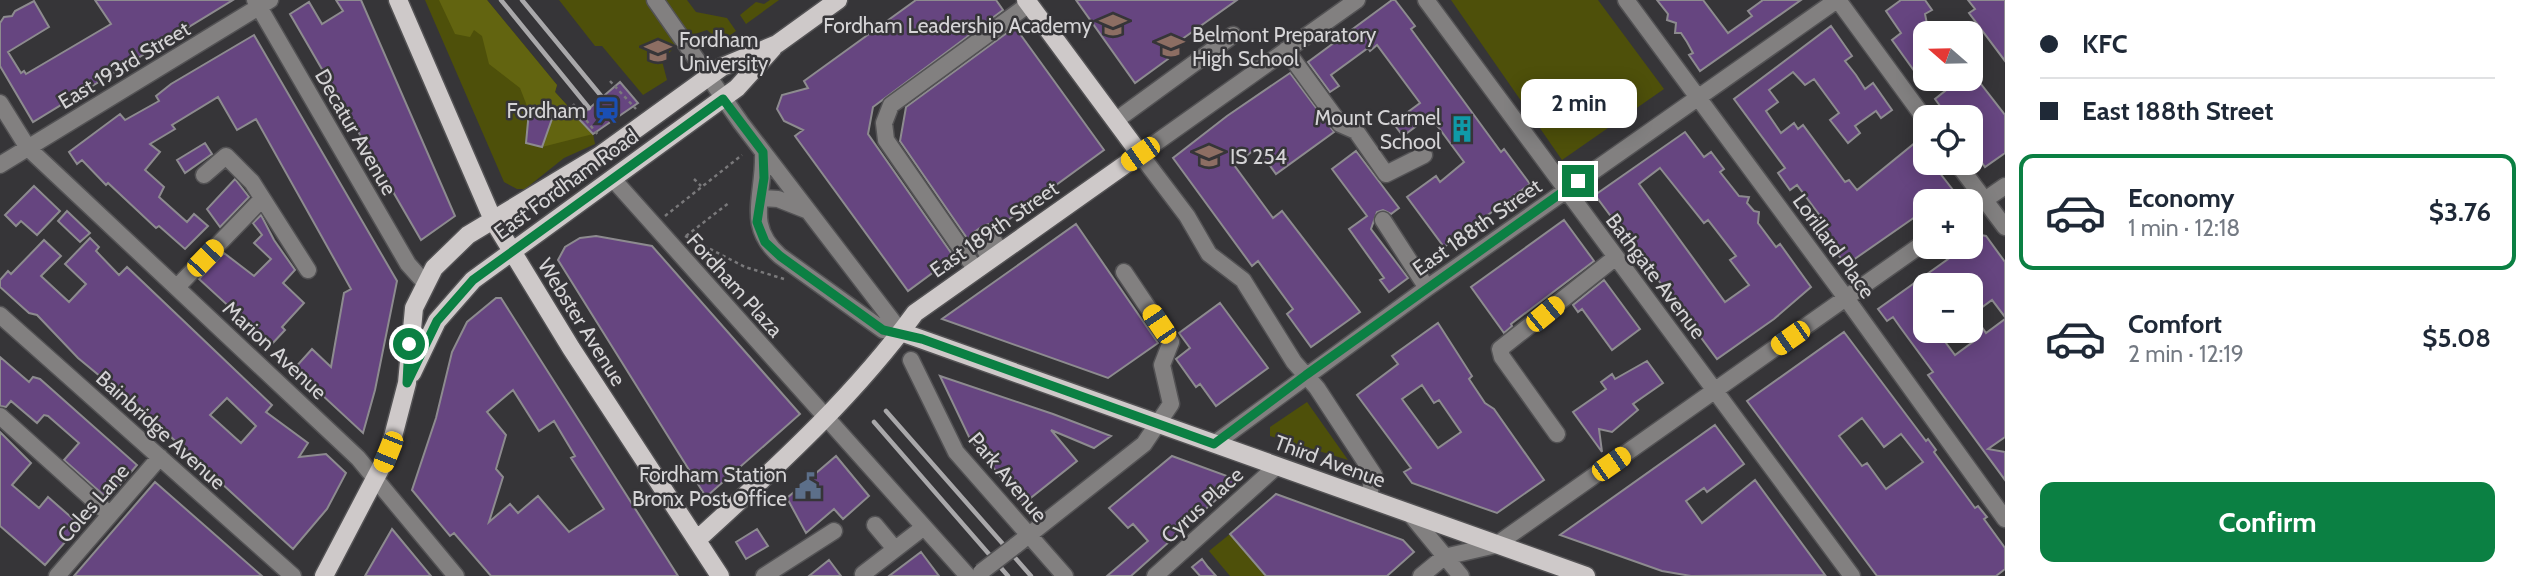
<!DOCTYPE html>
<html lang="en">
<head>
<meta charset="utf-8">
<style>
  body { margin:0; font-family:Cabin,sans-serif; background:#f2f2f3; color:#1f2937; height:100vh; display:flex; flex-direction:column; font-size:26px; white-space:nowrap }
  * { box-sizing:border-box; margin:0 }
  p { font-size:23px; color:#747a83 }
  .icon { flex:none; width:38px; height:38px; fill:none; stroke:currentColor; stroke-width:2; stroke-linecap:round; stroke-linejoin:round }
  .map { position:relative; flex:1; overflow:hidden }
  .side { display:flex; flex-direction:column; background:#fff; width:525px }
  .side>* { flex:none }
  .hud { display:grid; align-content:center; height:154px; padding:0 35px; background:#fff }
  .needle { width:46px; rotate:290deg }
  .controls { position:absolute; left:1913px; top:21px; display:grid; gap:14px }
  .controls a { display:grid; place-items:center; width:70px; height:70px; border-radius:14px; background:#fff; box-shadow:0 4px 18px #0003; font-size:35px }
  .end { position:absolute; width:32px; height:32px; margin:-16px; border:9px solid #0b8043; background:#fff; box-shadow:0 0 0 4px #fff }
  .from { border-radius:50% }
  .bubble { position:absolute; height:49px; border-radius:14px; background:#fff; box-shadow:0 4px 18px #0003; font-size:23px; font-weight:700; line-height:49px; text-align:center }
  .car { position:absolute; width:21px; height:42px; margin:-21px -10px; border-radius:9px; box-shadow:0 0 5px 2px #0007; background:linear-gradient(#f5c518 24%,#345 0 40%,#f5c518 0 76%,#345 0 86%,#f5c518 0) }
  .hud b { display:flex; align-items:center; gap:24px; height:66px; font-size:26px }
  .hud b+b { border-top:2px solid #e0e1e3 }
  .hud i { width:18px; height:18px; background:#1f2937 }
  ul { padding:0; list-style:none }
  li { display:flex; align-items:center; gap:21px; height:116px; margin:0 14px 10px; padding:0 21px; border:4px solid transparent; border-radius:14px }
  li div { flex:1 }
  li b { display:block; font-size:26px }
  li em { font-style:normal; font-weight:700 }
  li.current { border-color:#0b8043 }
  li>.icon { width:63px; height:63px; stroke-width:1.5 }
  .cta { display:flex; gap:14px; margin-top:auto; padding:14px 35px }
  .cta a { flex:1; height:80px; border-radius:14px; background:#0b8043; color:#fff; font-size:28px; font-weight:700; line-height:80px; text-align:center }
  main { display:flex; flex:1; min-height:0 }
  .map>svg:first-child { display:block }
</style>
</head>
<body>
<main>
<div class="map">
<svg width="2005" height="576" viewBox="0 0 2005 576">
  <rect width="100%" height="100%" fill="#363538"/>
  <path fill="#4e500a" d="M425 0H487L557 85 555 92 593 134 595 144 564 158 525 189H517L504 182Z
    M559 0H646L678 43 662 61 667 80 643 95 602 46H595Z
    M663 0H687L696 12 727 18 736 31 721 42 707 30 689 36Z
    M770 0H779L746 24 740 15 756 2 764 4Z
    M1451 0H1598L1664 89 1562 160Z
    M1307 402 1348 460 1270 436V427Z
    M1230 534 1266 576H1230L1209 551Z"/>
  <path fill="#626410" d="M439 0H487L557 85 555 92 593 134 542 147 553 116 529 111 520 88 489 64 482 36 474 30 470 37 455 34Z"/>
  <path fill="#664580" stroke="#8d8b8f" stroke-width="2" fill-rule="evenodd" d="M95 0H233L33 122 0 66V23L4 17 12 16 15 11 34 1 49 27 8 52 21 73 24 71 26 74 111 24Z
    M336 0H361L455 216 421 240 290 14 309 2 322 24 343 11Z
    M916 0H996L1003 10 873 107 868 134 954 257 908 291 795 136 803 130 784 121 777 109 782 95 808 88 804 81Z
    M1076 0H1237L1164 52 1168 59 1135 83Z
    M1392 0H1395L1415 26 1411 29 1501 152 1504 149 1530 184 1444 247 1407 197 1436 176 1440 182 1464 162 1430 116 1403 136 1393 123 1420 103 1377 45 1370 51 1368 48 1331 75 1339 86 1330 92 1308 62Z
    M1657 0H1703L1728 33 1752 16 1748 11 1763 0H1801L1700 71 1689 55 1693 53 1687 42 1681 33H1675L1676 23 1667 20 1668 14Z
    M1901 0H1925L1932 10 1925 14 1928 29 1925 31V64L1915 72 1892 40 1901 33 1886 11Z
    M1968 0H2005V61L1969 13 1975 9Z
    M1831 26 1852 56 1845 61 1856 75 1865 89 1873 83 1892 110 1881 118 1876 111 1855 126 1860 133 1848 143 1830 120 1839 113 1814 79 1805 85 1793 72 1769 90 1778 102 1766 111 1781 133 1794 123 1798 129 1803 125 1845 182 1849 180 1857 190 1916 142 1925 154V163H1932L1953 190 1937 201H1925V210L1846 265 1814 223 1821 217 1797 185 1790 190 1778 173 1785 168 1734 99Z
    M1015 27 1104 150 997 228 989 224 983 226 973 233 969 241 900 141 906 107Z
    M254 35 397 281 375 390 363 433 294 369 312 349 331 367 344 293 351 289 256 119 237 130 218 97 172 125 175 129 150 144 160 152 145 170 164 187 159 197 187 222 194 214 208 226 185 249 159 226 156 228 108 183 106 185 82 160 77 164 69 152 120 114 125 120 159 101 156 96 171 84Z
    M1290 73 1334 132 1276 174 1257 148 1234 165 1273 218 1282 211 1360 312 1311 347 1287 314 1293 309 1258 261 1252 266 1173 158 1227 116Z
    M1936 79H1977L2005 115V153L1985 167 1970 146V117H1948L1935 99 1945 91Z
    M620 82 638 103 593 134 578 118Z
    M529 111 553 116 542 147 526 143Z
    M1685 132 1704 157 1711 152 1724 169 1720 172 1739 196 1749 197 1747 203 1754 211 1759 212 1758 223 1776 247 1780 244 1811 287 1774 319 1717 359 1595 195ZM1660 168 1704 223 1708 220 1736 256 1730 260 1749 285 1725 302 1639 184Z
    M205 143 212 154 185 173 177 160Z
    M1356 151 1399 208 1391 214 1383 210 1377 212 1371 229 1408 278 1389 292 1380 280 1384 278 1349 229 1367 216 1332 169Z
    M235 179 249 197 220 227 207 209Z
    M34 186 60 211 37 235 21 221 16 226 5 215Z
    M67 211 90 233 80 242 58 221Z
    M261 215 274 240 295 270 283 283 304 303 282 327 285 330 271 345 199 279 224 253 254 276 271 259 254 243 262 235 253 223Z
    M1564 220 1594 261 1511 324 1512 326 1504 333 1471 287Z
    M1076 224 1158 343 1108 378 942 319Z
    M1981 235 1986 236 2005 262V317L1992 300 1973 314 1986 333 2005 319V437L1988 449 2005 452V480L1928 375 1933 372 1900 327 1893 317 1887 321 1878 309 1965 247H1970V243ZM1925 285H1970V336L1974 341 1955 355 1937 331H1925Z
    M596 236 652 246 800 414 706 497 558 260 565 247 580 238Z
    M90 238 99 247 96 251 119 275 127 267 272 405 266 412 308 443 299 457 326 454 346 473 327 509 293 549 147 415 78 358 37 315 29 313 0 287V280L8 271 11 274 44 240 61 256 41 276 69 302 86 284 65 264ZM227 398 256 426 241 443 210 415Z
    M1604 280 1640 329 1612 350 1582 309 1578 312 1573 305Z
    M496 298H501L678 576H491L454 533 450 536 412 490 436 418 452 352 467 322ZM513 390 539 431 554 421 575 456 571 458 604 509 569 532 538 496 518 513 510 504 489 522 503 477 496 469 506 435 487 412Z
    M1220 303 1268 368 1216 406 1200 384 1196 387 1176 359 1190 348 1179 333Z
    M1438 323 1472 376 1469 379 1485 403 1494 409 1544 480 1497 513 1412 483 1404 472 1411 468 1357 395 1398 364 1392 356ZM1422 385 1434 403 1439 400 1461 432 1438 448 1402 399Z
    M1844 332 1926 441 1928 439 1936 450 1934 452 1975 508 1978 506 1987 517 1984 519 2005 548V569L1996 576H1877L1747 401ZM1862 418 1884 447 1901 434 1923 462 1886 489 1867 463 1862 466 1839 436Z
    M0 357 29 382 33 377 40 379 137 465 108 499 64 460 79 443 48 416 44 415 37 423 11 401 6 407 0 406Z
    M1647 361 1663 383 1633 404 1638 410 1612 432 1599 429 1602 452 1573 412 1606 389 1601 382 1612 374 1615 379Z
    M940 376 1053 414 1111 436 1094 448 1051 430 1077 461 1023 504 970 439Z
    M1715 425 1744 464 1707 492 1704 488 1686 501 1702 523 1755 480 1825 575 1691 576 1662 571 1560 535Z
    M0 432 31 463 12 485 39 508 48 497 80 525 45 565 0 526Z
    M836 456 869 496 843 519 834 509 806 533 787 498Z
    M1172 456 1238 480 1131 576H1107L1148 541 1133 524 1128 528 1109 508Z
    M155 482 212 532 262 576H74Z
    M1276 494 1403 540 1414 552 1387 576H1266L1230 534Z
    M392 529 431 576H365Z
    M757 529 768 546 746 559 736 542Z
    M921 552 939 576H889Z
    M1202 559 1208 567 1216 576H1200L1192 567Z
    M829 560 841 576H809Z"/>
  <g fill="none" stroke-linecap="round" stroke-linejoin="round">
    <defs>
      <path id="minor" d="M255 0 408 264 425 283
        M655 0 741 123 901 332
        M1357 0 1140 154 1187 216 1209 254 1243 280 1294 362 1317 388 1374 475 1368 498
        M1426 0 1852 576
        M1626 0 1846 298 2005 519
        M1838 0 1925 119
        M1286 50 1340 124 1356 131 1386 174 1424 155
        M0 103 28 148 358 458 456 576
        M1115 121 1233 35
        M763 152C765 195 744 225 780 256L883 330 901 332
        M1957 163 2005 227
        M0 165 270 0
        M204 175 226 156 252 182 308 270
        M612 178 968 576
        M762 198 778 199 806 210
        M1970 210 2005 186
        M1383 220 1427 288
        M989 234 1001 252
        M979 241 991 259
        M976 270 886 140 884 123 891 105 1029 4
        M177 287 262 199
        M0 315 293 576
        M911 360 956 452 1065 576
        M0 416 110 515
        M1557 434 1502 357 1500 349 1616 257
        M1214 444 1427 288 1837 0
        M1411 515 1461 576
        M875 525 895 549
        M1015 546 1144 444 1171 404 1162 365 1171 342 1124 272
        M863 574 924 527
        M57 576 160 457
        M764 576 834 531
        M1155 576 1277 466
        M1421 576 1444 557 1496 545 1925 242"/>
      <path id="major" d="M398 0 493 220 571 348 720 576
        M901 332 1586 576
        M412 373 437 321 473 280 737 88 773 48
        M697 540C775 468 852 399 915 313L1140 154 1026 0
        M324 576 389 452 407 383 414 308 434 268 468 235 599 156 722 67 777 44 838 0"/>
    </defs>
    <use href="#minor" stroke="#535254" stroke-width="19"/>
    <use href="#major" stroke="#535254" stroke-width="21"/>
    <path stroke="#7a797b" stroke-width="2.5" stroke-dasharray="3.5 3.5" stroke-linecap="butt" d="M610 81 636 109
      M573 104 599 136
      M694 179 701 186
      M665 216 742 155
      M685 236 745 267 784 279
      M686 236 730 202"/>
    <use href="#minor" stroke="#828080" stroke-width="16"/>
    <use href="#major" stroke="#cec9c9" stroke-width="18"/>
    <path stroke="#a9a8aa" stroke-width="4.5" d="M501 0 589 108
      M522 0 602 97
      M886 411 1031 576
      M874 422 1008 576"/>
    <defs>
      <path id="minor-bridge" d="M981 572 1015 546"/>
    </defs>
    <use href="#minor-bridge" stroke="#535254" stroke-width="19" stroke-linecap="butt"/>
    <use href="#minor-bridge" stroke="#828080" stroke-width="16"/>
  </g>
  <g fill="none" stroke-linecap="round" stroke-linejoin="round">
    <path stroke="#0b8043" stroke-width="9" d="M409 344 407 383 437 321 473 280 723 99 763 152 764 178 757 222 765 242 780 256 883 330 922 339 1214 444 1306 375 1578 181"/>
  </g>
  <defs>
    <symbol id="school-bare" viewBox="-9 -9 18 18"><path d="M0-5L7-2L0 1L-7-2ZM-4 1L0 2.5L4 1V4Q0 6-4 4Z" fill="#8d6e63" stroke="#363538" stroke-width="2.5" paint-order="stroke"/></symbol>
    <symbol id="university-bare" viewBox="-9 -9 18 18"><path d="M0-5L7-2L0 1L-7-2ZM-4 1L0 2.5L4 1V4Q0 6-4 4Z" fill="#8d6e63" stroke="#363538" stroke-width="2.5" paint-order="stroke"/></symbol>
    <symbol id="station-bare" viewBox="-9 -9 18 18"><path d="M-3-6H3Q5-6 5-4V2Q5 4 3 4L4.5 6H3L1.5 4h-3L-3 6H-4.5L-3 4Q-5 4-5 2V-4Q-5-6-3-6ZM-3.5-4v3h7v-3ZM-3.5 1v1.5H-2V1ZM2 1v1.5H3.5V1Z" fill="#1a4fb4" stroke="#363538" stroke-width="2.5" paint-order="stroke"/></symbol>
    <symbol id="building-bare" viewBox="-9 -9 18 18"><path d="M-4-6H4V6H1V3H-1V6H-4ZM-2.5-4.3h1.7v1.8h-1.7ZM.8-4.3h1.7v1.8H.8ZM-2.5-1h1.7V.8h-1.7ZM.8-1h1.7V.8H.8Z" fill="#0f9aa8" stroke="#363538" stroke-width="2.5" paint-order="stroke"/></symbol>
    <symbol id="civic-bare" viewBox="-9 -9 18 18"><path d="M-.6-6.5H3V-4.5H.6V-3L4-1V1h2V6H-6V1h2V-1L-.6-3ZM-1.2 2.5V6h2.4V2.5Z" fill="#5c6f8a" stroke="#363538" stroke-width="2.5" paint-order="stroke"/></symbol>
  </defs>
  <g fill-rule="evenodd">
    <use href="#school-bare" x="1094" y="6" width="38" height="38"/>
    <use href="#school-bare" x="1152" y="27" width="38" height="38"/>
    <use href="#university-bare" x="639" y="32" width="38" height="38"/>
    <use href="#station-bare" x="588" y="91" width="38" height="38"/>
    <use href="#building-bare" x="1443" y="110" width="38" height="38"/>
    <use href="#school-bare" x="1190" y="137" width="38" height="38"/>
    <use href="#civic-bare" x="789" y="467" width="38" height="38"/>
  </g>
  <g text-anchor="middle" dominant-baseline="central" stroke-width="5" stroke-linejoin="round" paint-order="stroke">
    <g font-size="21" fill="#d5d4d6" stroke="#363538" text-anchor="end">
      <text x="1092" y="25">Fordham Leadership Academy</text>
      <text x="1192" y="34" text-anchor="start">Belmont Preparatory<tspan x="1192" dy="24">High School</tspan></text>
      <text x="679" y="39" text-anchor="start">Fordham<tspan x="679" dy="24">University</tspan></text>
      <text x="586" y="110">Fordham</text>
      <text x="1441" y="117">Mount Carmel<tspan x="1441" dy="24">School</tspan></text>
      <text x="1230" y="156" text-anchor="start">IS 254</text>
      <text x="787" y="474">Fordham Station<tspan x="787" dy="24">Bronx Post Office</tspan></text>
    </g>
    <g font-size="21" fill="#d5d4d6" stroke="#363538">
      <text transform="translate(124 65) rotate(-31)">East 193rd Street</text>
      <text transform="translate(356 132) rotate(60)">Decatur Avenue</text>
      <text transform="translate(566 184) rotate(-36)">East Fordham Road</text>
      <text transform="translate(1477 227) rotate(-35)">East 188th Street</text>
      <text transform="translate(994 229) rotate(-35)">East 189th Street</text>
      <text transform="translate(1834 246) rotate(54)">Lorillard Place</text>
      <text transform="translate(1656 276) rotate(53)">Bathgate Avenue</text>
      <text transform="translate(735 285) rotate(48)">Fordham Plaza</text>
      <text transform="translate(582 322) rotate(58)">Webster Avenue</text>
      <text transform="translate(275 350) rotate(43)">Marion Avenue</text>
      <text transform="translate(161 430) rotate(42)">Bainbridge Avenue</text>
      <text transform="translate(1330 461) rotate(20)">Third Avenue</text>
      <text transform="translate(1008 477) rotate(50)">Park Avenue</text>
      <text transform="translate(93 503) rotate(-49)">Coles Lane</text>
      <text transform="translate(1202 505) rotate(-42)">Cyrus Place</text>
    </g>
  </g>
</svg>
<div class="controls">
<a><svg class="needle" viewBox="-14 -14 28 28"><path d="M0-13l5 13h-10z" fill="#e53935"/><path d="M0 13l5-13h-10z" fill="#747a83"/></svg></a>
<a><svg class="icon" aria-label="locate" viewBox="0 0 24 24"><circle cx="12" cy="12" r="6"/><path d="M12 2v4M12 18v4M2 12h4M18 12h4"/></svg></a>
<a>+</a>
<a>−</a>
</div>
<i class="end from" style="left:409px;top:344px"></i>
<i class="end" style="left:1578px;top:181px"></i>
<div class="bubble" style="left:1521px;top:79px;width:116px">2 min</div>
<i class="car" style="left:1140px;top:154px;rotate:235deg"></i>
<i class="car" style="left:205px;top:258px;rotate:44deg"></i>
<i class="car" style="left:1545px;top:314px;rotate:51deg"></i>
<i class="car" style="left:1159px;top:324px;rotate:326deg"></i>
<i class="car" style="left:1790px;top:338px;rotate:235deg"></i>
<i class="car" style="left:388px;top:452px;rotate:202deg"></i>
<i class="car" style="left:1611px;top:464px;rotate:55deg"></i>
</div>
<section class="side">
<div class="hud">
<b><i class="from"></i>KFC</b>
<b><i></i>East 188th Street</b>
</div>
<ul>
<li class="current"><svg class="icon" aria-label="car" viewBox="0 0 24 24"><path d="M5 17H2v-5l4-1 3-4h7l3 4 3 1v5h-3M9 17h6M6 11h13"/><circle cx="7" cy="17" r="2"/><circle cx="17" cy="17" r="2"/></svg><div><b>Economy</b><p>1 min · 12:18</p></div><em>$3.76</em></li>
<li><svg class="icon" aria-label="car" viewBox="0 0 24 24"><path d="M5 17H2v-5l4-1 3-4h7l3 4 3 1v5h-3M9 17h6M6 11h13"/><circle cx="7" cy="17" r="2"/><circle cx="17" cy="17" r="2"/></svg><div><b>Comfort</b><p>2 min · 12:19</p></div><em>$5.08</em></li>
</ul>
<div class="cta"><a>Confirm</a></div>
</section>
</main>
</body>
</html>
